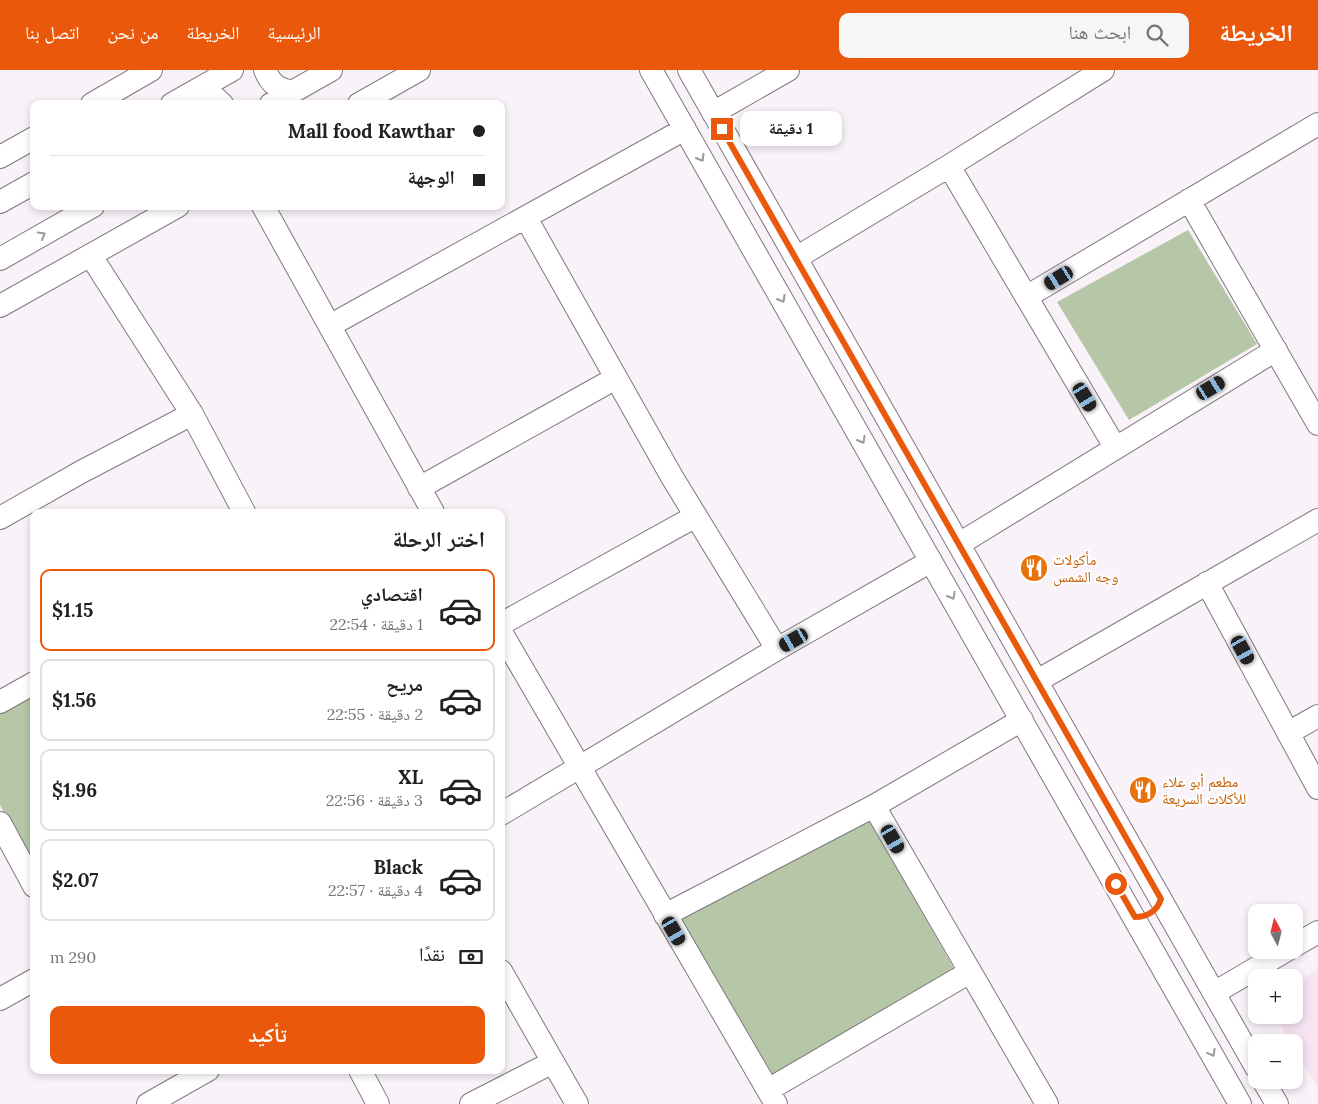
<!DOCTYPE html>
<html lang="ar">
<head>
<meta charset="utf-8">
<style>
  body { margin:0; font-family:Lora,"Noto Naskh Arabic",serif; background:#f6f6f6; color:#202124; direction:rtl; height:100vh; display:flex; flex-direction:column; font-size:19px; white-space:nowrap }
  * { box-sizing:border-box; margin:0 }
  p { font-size:16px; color:#757577 }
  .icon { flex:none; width:28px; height:28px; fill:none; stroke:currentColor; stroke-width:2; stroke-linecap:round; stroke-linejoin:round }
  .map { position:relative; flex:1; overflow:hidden; direction:ltr }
  .panel { position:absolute; left:30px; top:439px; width:475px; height:565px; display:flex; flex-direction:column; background:#fff; border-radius:10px; box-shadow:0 2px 8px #0003; direction:rtl }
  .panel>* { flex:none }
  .guide { position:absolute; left:30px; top:30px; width:475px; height:110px; border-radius:10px; box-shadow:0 2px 8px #0003; direction:rtl; display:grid; align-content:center; height:110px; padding:0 20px; background:#fff }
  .needle { width:32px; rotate:353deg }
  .tools { position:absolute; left:1248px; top:834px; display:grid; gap:10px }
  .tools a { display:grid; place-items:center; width:55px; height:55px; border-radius:10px; background:#fff; box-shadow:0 2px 8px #0003; font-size:25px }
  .end { position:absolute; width:22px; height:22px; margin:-11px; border:6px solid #ea580c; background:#fff; box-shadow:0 0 0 2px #fff }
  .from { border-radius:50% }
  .bubble { position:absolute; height:35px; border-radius:10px; background:#fff; box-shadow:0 2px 8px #0003; font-size:16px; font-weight:800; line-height:35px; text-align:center; direction:rtl }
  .car { position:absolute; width:15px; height:30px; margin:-15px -8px; border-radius:6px; box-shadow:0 0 4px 1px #0007; background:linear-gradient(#222 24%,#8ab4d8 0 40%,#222 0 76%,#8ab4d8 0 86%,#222 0) }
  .guide b { display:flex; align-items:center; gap:18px; height:48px; font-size:19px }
  .guide b+b { border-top:1px solid #e0e0e0 }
  .guide i { width:12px; height:12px; background:#202124 }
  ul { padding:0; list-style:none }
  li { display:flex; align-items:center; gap:15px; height:82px; margin:0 10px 8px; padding:0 10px; border:2px solid #e0e0e0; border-radius:10px }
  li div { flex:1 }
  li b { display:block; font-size:19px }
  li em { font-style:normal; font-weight:800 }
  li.current { border-color:#ea580c }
  li>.icon { width:45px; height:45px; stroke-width:1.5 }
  h2 { padding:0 20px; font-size:22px; line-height:60px }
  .pay { display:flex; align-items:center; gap:12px; height:55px; padding:0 20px; font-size:19px }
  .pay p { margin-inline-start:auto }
  .button { display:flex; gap:10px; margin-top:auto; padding:10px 20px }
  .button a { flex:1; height:58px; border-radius:10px; background:#ea580c; color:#fff; font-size:20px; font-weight:800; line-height:58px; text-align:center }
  header { display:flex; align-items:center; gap:30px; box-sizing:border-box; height:70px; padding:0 25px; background:#ea580c; color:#fff }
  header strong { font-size:24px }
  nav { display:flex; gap:28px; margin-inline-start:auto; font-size:18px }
  .search { width:350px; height:45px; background:#f6f6f6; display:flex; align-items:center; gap:12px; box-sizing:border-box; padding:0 18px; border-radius:10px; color:#757577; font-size:19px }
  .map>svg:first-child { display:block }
</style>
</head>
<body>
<header>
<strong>الخريطة</strong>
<div class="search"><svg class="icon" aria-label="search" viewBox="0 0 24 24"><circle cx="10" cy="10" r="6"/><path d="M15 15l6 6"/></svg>ابحث هنا</div>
<nav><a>الرئيسية</a><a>الخريطة</a><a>من نحن</a><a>اتصل بنا</a></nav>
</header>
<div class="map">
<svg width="1318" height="1034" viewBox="0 0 1318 1034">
  <rect width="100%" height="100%" fill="#f9f2f9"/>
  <path fill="#f8e3f2" d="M1318 899V1018L1294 978V972H1291L1274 945H1294V914Z"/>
  <path fill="#b6c7a7" d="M1188 160 1257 274 1129 350 1057 232Z
    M34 623V800L0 735V643Z
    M865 742 956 902 770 1008 678 849Z"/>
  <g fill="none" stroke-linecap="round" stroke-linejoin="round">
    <defs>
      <path id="minor" d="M265 0C270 13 278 20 292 21
        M651 0 1240 1034
        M689 0 1256 997
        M196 21 209 22 222 34
        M92 34 151 0
        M172 34 232 0
        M271 34 331 0
        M359 34 419 0
        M713 43 788 0
        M0 87 34 68
        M949 96 1115 377
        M1189 130 1318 354
        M0 132 34 113
        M263 136 433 442
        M526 148 672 407 777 579
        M91 186 192 344 244 442
        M796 188 949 96 1103 0
        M0 189 93 136
        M1026 227 1318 54
        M0 236 178 136
        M331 255 685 59
        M419 418 616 308
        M0 448 81 402 192 344
        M959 474 1276 280
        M1207 513 1318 718
        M501 554 696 446
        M501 562 776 1034
        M1037 611 1318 450
        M0 632 34 613
        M1288 663 1318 646
        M874 736 1047 1034
        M501 744 777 579 931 491
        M0 753 34 816
        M665 845 874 736 1022 650
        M1294 876 1318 862
        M501 901 577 1034
        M1214 923 1287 880
        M0 929 34 910
        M360 1000 378 1034
        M1263 1010 1277 1034
        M768 1020 970 902
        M148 1034 208 1000
        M471 1034 553 992"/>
    </defs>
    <use href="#minor" stroke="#7f787f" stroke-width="24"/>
    <use href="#minor" stroke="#fff" stroke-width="22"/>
  </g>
  <defs><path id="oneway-chevron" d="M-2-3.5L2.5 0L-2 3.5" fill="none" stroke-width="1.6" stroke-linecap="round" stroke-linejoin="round" transform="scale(1.25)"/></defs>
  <g stroke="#9c9a9c">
    <use href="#oneway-chevron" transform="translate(701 88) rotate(60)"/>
    <use href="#oneway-chevron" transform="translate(42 165) rotate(-30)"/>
    <use href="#oneway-chevron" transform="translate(782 229) rotate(60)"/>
    <use href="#oneway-chevron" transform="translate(862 370) rotate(60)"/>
    <use href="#oneway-chevron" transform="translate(952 526) rotate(60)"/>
    <use href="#oneway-chevron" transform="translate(1212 983) rotate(61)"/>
  </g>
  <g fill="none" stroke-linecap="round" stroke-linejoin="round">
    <path stroke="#ea580c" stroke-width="6" d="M722 59 1161 829C1157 841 1147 847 1135 847L1116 814"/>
  </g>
  <defs>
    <symbol id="restaurant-disc" viewBox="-11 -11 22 22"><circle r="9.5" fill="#e8710a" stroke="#fff"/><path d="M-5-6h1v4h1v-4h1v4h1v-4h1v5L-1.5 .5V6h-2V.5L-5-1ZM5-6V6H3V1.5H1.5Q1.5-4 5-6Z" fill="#fff"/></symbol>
  </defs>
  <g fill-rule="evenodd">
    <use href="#restaurant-disc" x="1018" y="482" width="32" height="32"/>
    <use href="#restaurant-disc" x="1127" y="704" width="32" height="32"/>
  </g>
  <g text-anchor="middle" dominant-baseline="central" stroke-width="4" stroke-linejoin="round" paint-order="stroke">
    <g font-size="15" fill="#c56008" stroke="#fff" text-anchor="start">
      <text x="1053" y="489">مأكولات<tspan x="1053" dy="17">وجه الشمس</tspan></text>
      <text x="1162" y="711">مطعم أبو علاء<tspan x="1162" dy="17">للأكلات السريعة</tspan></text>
    </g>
  </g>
</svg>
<div class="tools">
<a><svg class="needle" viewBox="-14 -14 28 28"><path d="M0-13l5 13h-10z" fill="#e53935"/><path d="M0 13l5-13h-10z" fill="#757577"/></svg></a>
<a>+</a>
<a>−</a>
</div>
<i class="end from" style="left:1116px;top:814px"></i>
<i class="end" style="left:722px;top:59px"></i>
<div class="bubble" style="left:740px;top:41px;width:102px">1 دقيقة</div>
<i class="car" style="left:1059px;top:208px;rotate:239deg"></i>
<i class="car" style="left:1211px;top:318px;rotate:59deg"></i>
<i class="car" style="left:1085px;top:327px;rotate:149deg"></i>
<i class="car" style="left:794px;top:570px;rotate:240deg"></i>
<i class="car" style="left:1243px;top:580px;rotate:151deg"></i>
<i class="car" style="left:893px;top:769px;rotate:150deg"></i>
<i class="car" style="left:674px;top:861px;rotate:150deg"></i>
<div class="guide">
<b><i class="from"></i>Mall food Kawthar</b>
<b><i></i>الوجهة</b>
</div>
<section class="panel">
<h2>اختر الرحلة</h2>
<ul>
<li class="current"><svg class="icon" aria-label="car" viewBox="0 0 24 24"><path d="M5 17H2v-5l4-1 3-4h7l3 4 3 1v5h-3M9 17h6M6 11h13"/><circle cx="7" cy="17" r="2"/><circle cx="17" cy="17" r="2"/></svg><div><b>اقتصادي</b><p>1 دقيقة · 22:54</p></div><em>$1.15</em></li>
<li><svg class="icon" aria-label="car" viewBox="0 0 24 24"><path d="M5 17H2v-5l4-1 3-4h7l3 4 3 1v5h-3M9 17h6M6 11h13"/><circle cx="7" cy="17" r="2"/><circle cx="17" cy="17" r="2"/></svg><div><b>مريح</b><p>2 دقيقة · 22:55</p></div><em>$1.56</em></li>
<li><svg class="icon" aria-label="car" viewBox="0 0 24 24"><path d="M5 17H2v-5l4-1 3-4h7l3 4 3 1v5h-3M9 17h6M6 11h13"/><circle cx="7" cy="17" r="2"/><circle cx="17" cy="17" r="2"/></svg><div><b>XL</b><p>3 دقيقة · 22:56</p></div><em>$1.96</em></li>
<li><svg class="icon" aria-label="car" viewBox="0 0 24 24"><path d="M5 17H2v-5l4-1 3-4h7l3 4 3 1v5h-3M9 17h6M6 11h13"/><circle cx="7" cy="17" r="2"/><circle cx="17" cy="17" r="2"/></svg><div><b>Black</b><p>4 دقيقة · 22:57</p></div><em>$2.07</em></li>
</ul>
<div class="pay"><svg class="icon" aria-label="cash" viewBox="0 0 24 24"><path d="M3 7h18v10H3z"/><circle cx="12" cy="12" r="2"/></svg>نقدًا<p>290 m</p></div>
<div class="button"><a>تأكيد</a></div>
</section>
</div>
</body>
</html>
